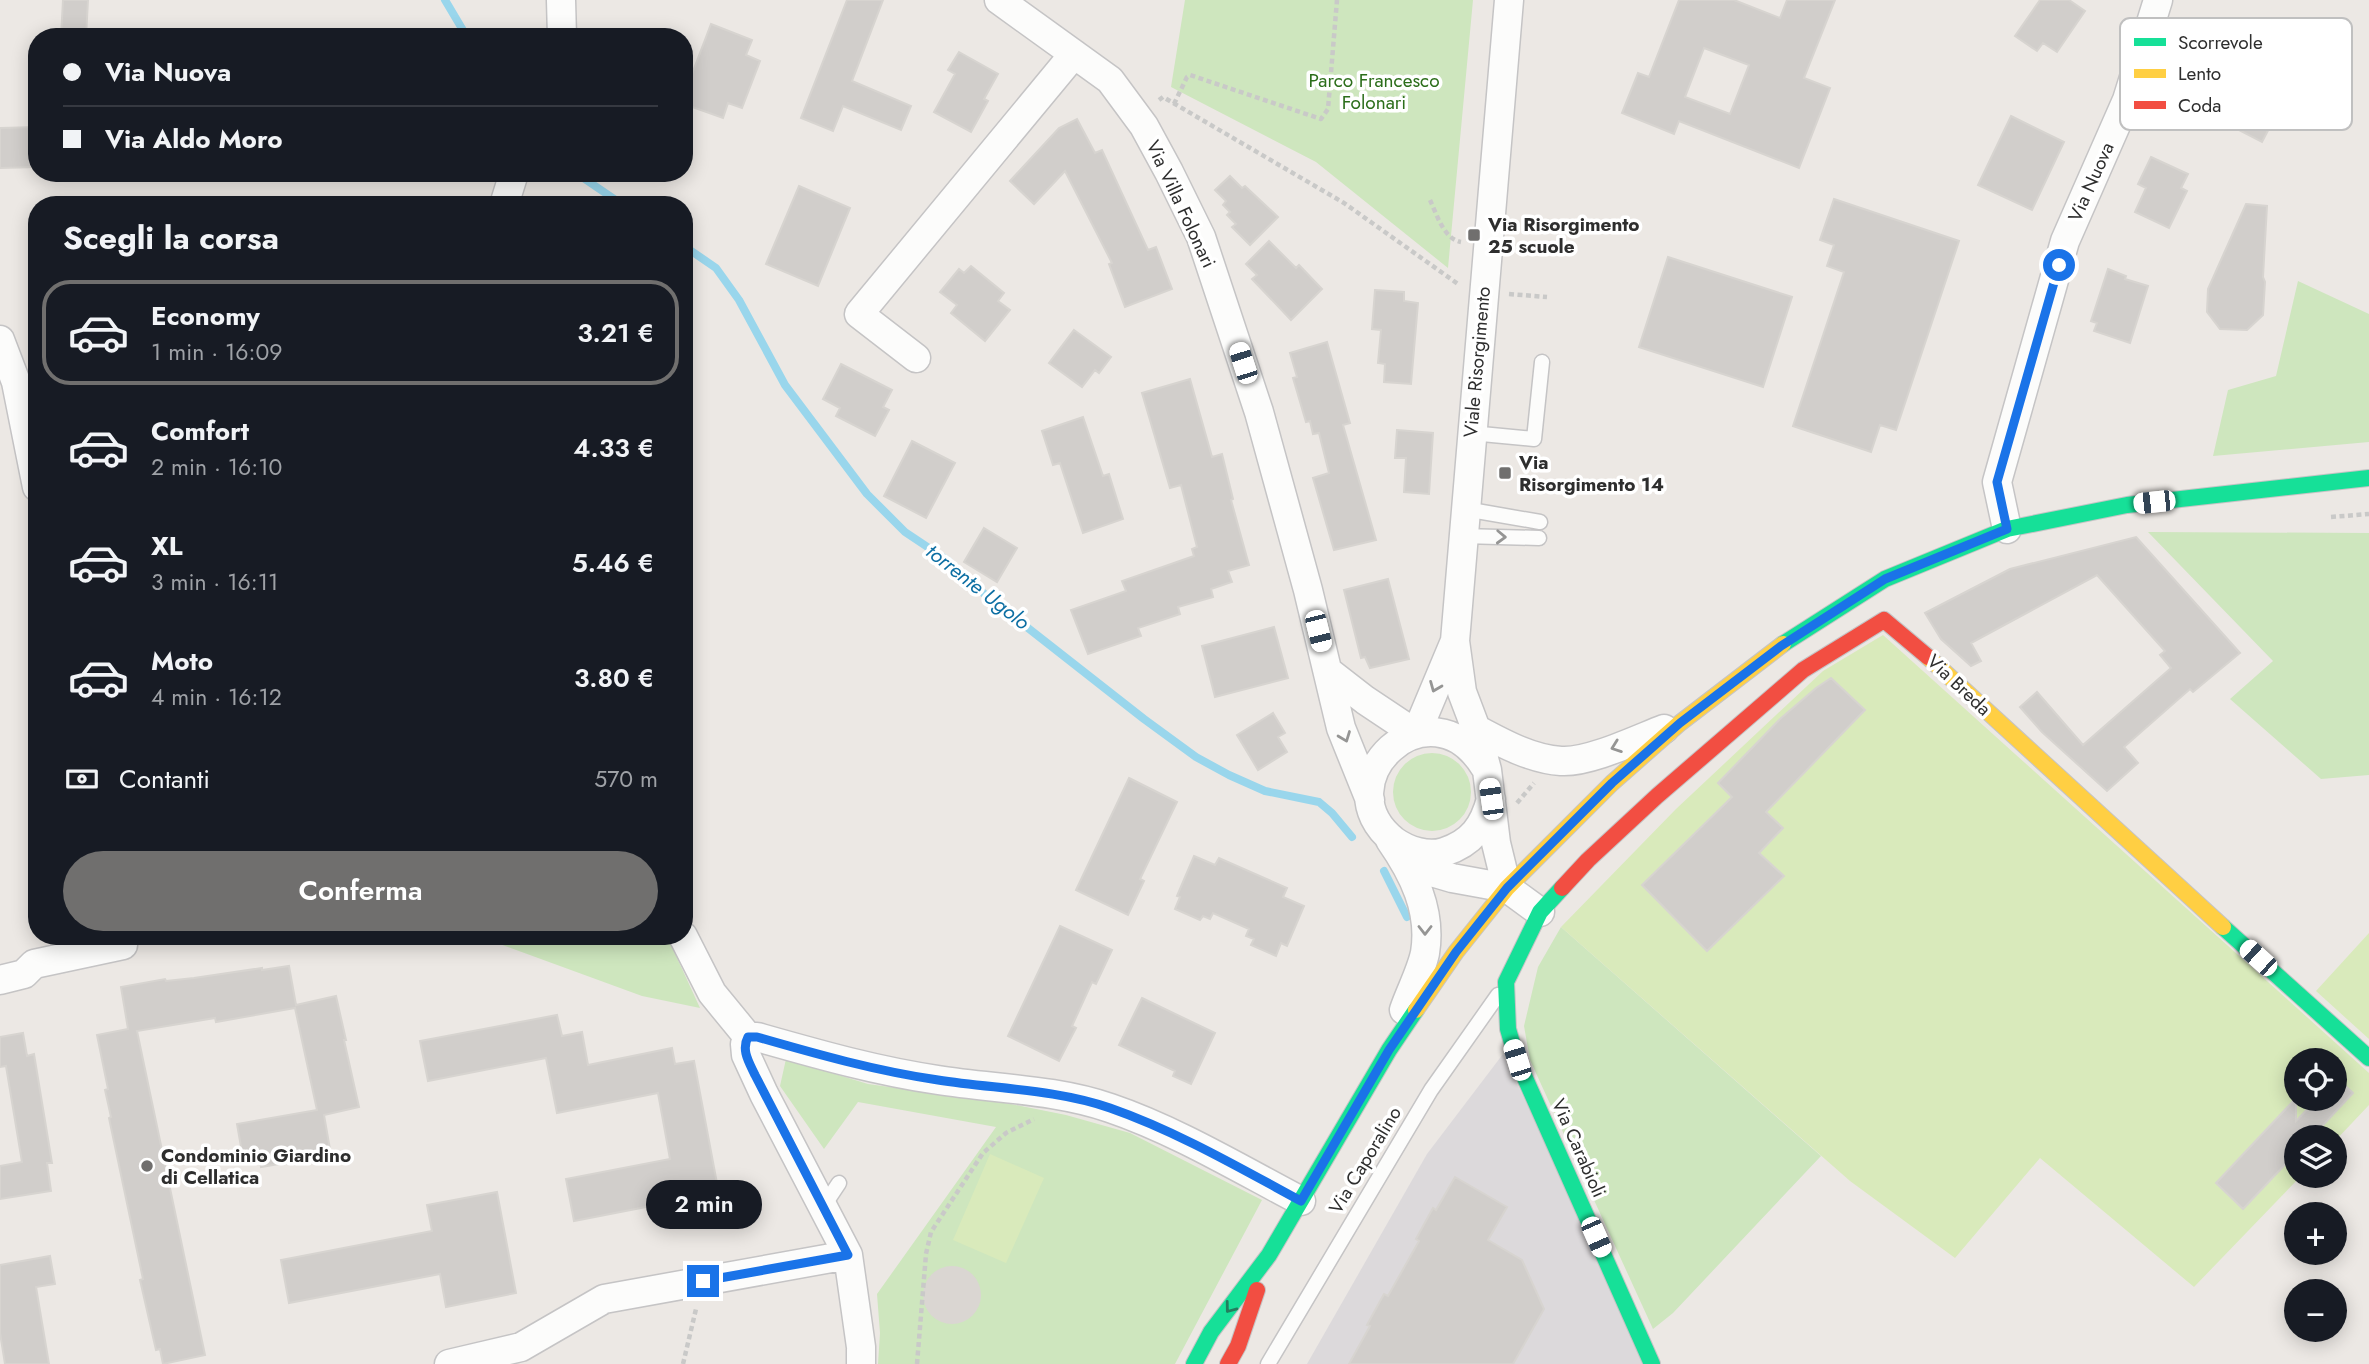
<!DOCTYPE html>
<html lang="it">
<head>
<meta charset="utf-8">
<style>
  body { margin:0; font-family:Jost,sans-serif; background:#242831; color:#f1f3f6; height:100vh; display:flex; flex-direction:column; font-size:26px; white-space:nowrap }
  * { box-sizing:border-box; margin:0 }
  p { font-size:23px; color:#9ea1a6 }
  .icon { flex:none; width:38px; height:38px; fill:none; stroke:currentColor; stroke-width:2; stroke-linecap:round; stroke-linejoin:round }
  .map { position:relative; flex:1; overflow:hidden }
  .drawer { position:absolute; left:28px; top:196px; width:665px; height:749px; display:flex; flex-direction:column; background:#171b24; border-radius:28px; box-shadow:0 4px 18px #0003 }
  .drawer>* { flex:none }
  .hud { position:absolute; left:28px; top:28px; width:665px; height:154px; border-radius:28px; box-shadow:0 4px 18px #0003; display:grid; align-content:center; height:154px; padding:0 35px; background:#171b24 }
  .buttons { position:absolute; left:2284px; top:1048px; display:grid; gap:14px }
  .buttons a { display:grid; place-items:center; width:63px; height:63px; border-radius:50%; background:#171b24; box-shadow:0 4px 18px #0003; font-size:35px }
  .end { position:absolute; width:32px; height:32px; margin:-16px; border:9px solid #1a73e8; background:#fff; box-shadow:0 0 0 4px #fff }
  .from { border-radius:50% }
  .bubble { position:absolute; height:49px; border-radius:24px; background:#171b24; box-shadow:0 4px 18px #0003; font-size:23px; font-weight:600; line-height:49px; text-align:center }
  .car { position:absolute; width:21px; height:42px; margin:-21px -10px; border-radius:9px; box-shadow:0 0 5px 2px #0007; background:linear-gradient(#fff 24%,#345 0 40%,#fff 0 76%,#345 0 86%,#fff 0) }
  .hud b { display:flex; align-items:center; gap:24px; height:66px; font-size:26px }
  .hud b+b { border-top:2px solid #363941 }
  .hud i { width:18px; height:18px; background:#f1f3f6 }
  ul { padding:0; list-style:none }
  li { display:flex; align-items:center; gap:21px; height:105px; margin:0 14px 10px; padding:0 21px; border:4px solid transparent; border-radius:28px }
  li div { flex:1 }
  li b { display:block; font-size:26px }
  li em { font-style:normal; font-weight:600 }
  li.selected { border-color:#706f6e }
  li>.icon { width:63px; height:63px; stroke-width:1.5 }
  h2 { padding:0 35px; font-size:32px; line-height:84px }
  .pay { display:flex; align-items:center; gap:18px; height:77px; padding:0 35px; font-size:26px }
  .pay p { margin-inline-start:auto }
  .action { display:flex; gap:14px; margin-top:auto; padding:14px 35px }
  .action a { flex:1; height:80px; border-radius:42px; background:#706f6e; color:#fff; font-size:28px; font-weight:600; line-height:80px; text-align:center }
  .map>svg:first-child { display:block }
</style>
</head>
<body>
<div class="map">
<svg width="2369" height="1364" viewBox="0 0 2369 1364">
  <rect width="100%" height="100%" fill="#ece8e4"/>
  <path fill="#dcd9db" d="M1503 1054 1650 1364H1307L1427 1154Z"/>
  <path fill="#cee6be" d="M1185 0H1473L1448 268 1316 162 1171 87Z
    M2298 281 2369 314V442L2213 456 2228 390 2276 376Z
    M2148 532 2369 533V775L2321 779 2230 699 2273 661Z
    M1393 792a39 39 0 1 1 78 0a39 39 0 1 1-78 0Z
    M1561 927 1821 1156 1673 1313 1653 1329 1530 1060 1524 1026 1538 967Z
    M478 936H667L700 1008 642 996Z
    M786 1059 868 1084 1011 1104 1066 1115 1130 1133 1262 1200 1175 1364H878L880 1333 877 1294 996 1127 858 1102 824 1149 780 1086Z"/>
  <path fill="#d9eabb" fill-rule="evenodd" d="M1883 635 2369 1073V1105L2335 1141 2334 1138H2296V1176H2301L2194 1287 2040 1158 1955 1258 1850 1181 1561 927 1676 809 1823 671ZM2296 1060H2334V1099H2296Z
    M2369 933V1039L2316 991Z
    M990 1154 1044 1178 1006 1263 953 1240Z"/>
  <path fill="#dad6d2" d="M923 1295a29 29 0 1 1 58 0a29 29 0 1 1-58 0Z"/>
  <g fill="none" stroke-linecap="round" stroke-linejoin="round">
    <path stroke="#99d6ec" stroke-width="8" d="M445 0 467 37
      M576 173 623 205
      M684 246 716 268 739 300 785 385 867 494 905 532 947 560 982 592 1144 719 1196 757 1229 775 1265 791 1319 802 1332 813 1352 837
      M1384 871 1407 917"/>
  </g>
  <path fill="#d1cecb" stroke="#d7d4d0" stroke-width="2" fill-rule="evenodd" d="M63 0H88L86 37H61Z
    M847 0H883L852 81 911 106 901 130 843 106 833 131 801 118Z
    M1679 0H1734L1780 18 1787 0H1835L1804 78 1830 88 1799 168 1679 121 1674 134 1622 113 1638 73 1649 77ZM1704 48 1749 65 1730 114 1685 97Z
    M2040 0H2069L2085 11 2057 52 2043 43 2037 51 2015 36Z
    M711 24 752 40 746 55 760 61 742 108 728 103 723 118 684 104V95Z
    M959 52 998 74 984 99 988 101 971 132 934 112 955 74 948 70Z
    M2230 78 2281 106 2262 142 2210 115Z
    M2011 116 2064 142 2032 210 1978 185Z
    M1077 119 1095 153 1102 150 1148 250 1156 247 1172 289 1125 307 1109 264 1112 263 1065 171 1034 204 1010 181 1059 128Z
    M37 127V167L0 168V128Z
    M2151 157 2188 174 2181 188 2187 191 2169 228 2135 212 2146 188 2138 184Z
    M1230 176 1242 188 1245 186 1278 217 1250 245 1232 227 1236 224 1227 215 1230 212 1223 205 1226 201 1215 190Z
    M799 186 850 208 818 286 766 264Z
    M1834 199 1959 241 1896 430 1880 425 1871 452 1793 426 1844 272 1827 266 1834 245 1820 240Z
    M2246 204 2267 206 2263 277 2265 282 2263 315 2247 330 2220 329 2207 312 2208 289Z
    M1269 241 1296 268 1299 265 1322 289 1291 320 1252 279 1257 275 1246 264Z
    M1668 257 1792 297 1763 387 1639 347Z
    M971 266 1004 293 998 301 1010 310 985 341 951 313 957 305 940 292 959 269 964 273Z
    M2108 269 2126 276 2125 279 2148 286 2130 343 2094 331 2097 323 2091 321Z
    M1375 290 1404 292V301L1418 303 1411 384 1384 382 1385 364 1378 363 1381 330 1372 329Z
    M1074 330 1111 357 1099 373 1095 370 1082 387 1049 363Z
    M1327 342 1350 423 1343 425 1376 540 1334 550 1313 478 1329 473 1319 433 1313 434 1310 421 1306 422 1293 378 1297 377 1290 353Z
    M841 364 892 390 883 407 889 410 875 436 836 416 840 408 823 399Z
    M1190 379 1212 457 1222 454 1233 499 1231 500 1249 565 1228 571 1232 582 1211 589 1213 597 1178 607 1180 614 1138 628 1141 636 1088 654 1071 610 1126 591 1122 581 1194 556 1192 549 1197 547 1181 485 1170 488 1142 393Z
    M1083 417 1103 476 1109 474 1123 519 1083 533 1060 463 1053 465 1042 431Z
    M1397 430 1433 433 1429 494 1404 492 1406 458H1395Z
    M912 441 955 463 926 518 884 496Z
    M984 528 1017 548 997 582 964 562Z
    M2136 537 2240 653 2193 692 2190 689 2124 747 2138 763 2107 791 2042 732 2020 707 2037 692 2083 745 2171 668 2160 655 2165 651 2097 575 1971 643 1981 661 1971 666 1941 639 1925 613 2010 569Z
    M1388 579 1409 659 1370 668 1365 657 1361 658 1344 590Z
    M1274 627 1288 678 1215 697 1202 646Z
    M1831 678 1865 710 1766 812 1783 828 1759 853 1784 876 1707 951 1642 885 1732 797 1718 783 1780 719 1816 688Z
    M1273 713 1285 733 1278 737 1287 752 1258 770 1237 735Z
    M1129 778 1177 802 1140 879 1144 881 1128 915 1076 890Z
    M1194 856 1215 865 1219 858 1287 888 1283 897 1304 906 1287 946 1281 943 1276 956 1251 945 1254 939 1246 936 1249 929 1213 913 1210 919 1203 916 1200 920 1175 909 1180 897 1177 896Z
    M1060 926 1112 950 1096 984 1092 982 1072 1026 1076 1028 1059 1061 1008 1036Z
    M289 966 296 1005 336 996 346 1040H344L359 1107 324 1115 331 1155 261 1167 260 1162 244 1164 237 1124 317 1110 295 1008 216 1022 215 1018 137 1031 205 1355 163 1364 160 1349 156 1350 140 1280 143 1279 109 1118 111 1117 105 1090 108 1089 97 1035 128 1029 121 987 165 979 166 981 194 978 262 968V970Z
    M1142 998 1215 1033 1191 1084 1173 1076 1175 1071 1119 1045Z
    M557 1015 562 1036 582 1032 588 1065 672 1048 675 1064 694 1061 719 1194 706 1196 707 1203 684 1207 682 1200 574 1221 566 1179 670 1159 658 1093 557 1113 546 1058 428 1081 420 1041Z
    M23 1033 27 1056 34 1054 52 1163H47L51 1191 0 1199V1166L22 1162 6 1066 0 1067V1037Z
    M2337 1078 2353 1093 2311 1138H2296V1153L2243 1209 2216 1183 2296 1098V1121L2317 1099H2334V1081Z
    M1455 1177 1507 1207 1488 1240 1522 1260 1544 1309 1513 1364H1349L1370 1326 1367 1325 1384 1294 1388 1296 1419 1241 1416 1239 1433 1208 1436 1210Z
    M497 1192 516 1293 446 1307 440 1274 289 1303 281 1260 432 1231 427 1205Z
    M50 1256 55 1284 36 1287 49 1364H5L0 1333V1265Z"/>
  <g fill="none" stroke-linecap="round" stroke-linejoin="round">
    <defs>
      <path id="lane" d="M1471 433 1534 439 1542 362
        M1465 509 1540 522
        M1462 536 1539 538
        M823 1207 839 1183
        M1268 1364 1431 1090 1498 995"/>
      <path id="street" d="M561 0 562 37
        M999 0 1110 80 1144 126 1169 172 1201 237 1259 412 1308 590 1341 728 1370 800
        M504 205 514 173
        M0 340 16 382 37 487
        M916 358 859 314 1074 54
        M2007 529 1997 482 2065 241 2127 100 2158 0
        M1329 672 1365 700 1416 734
        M1476 729C1502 743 1531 759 1561 761 1588 763 1638 739 1664 729
        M1416 734 1455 641
        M1485 767C1429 677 1320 783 1394 841 1408 851 1428 857 1444 852 1472 843 1484 826 1491 799
        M1390 840C1413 873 1432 910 1425 953 1421 972 1410 992 1404 1010
        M1408 865 1452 878 1507 888 1540 912
        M1507 888 1496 843 1487 770 1476 729 1462 692 1455 641 1509 0
        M683 936 712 993 748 1037H757C817 1054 876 1071 938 1080 995 1089 1055 1089 1110 1108 1175 1130 1240 1169 1301 1201
        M0 980 24 974 34 964 123 945V936
        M748 1037 745 1044 746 1055 764 1094 848 1255
        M449 1364 521 1347 604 1299 848 1255 861 1347V1364"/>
      <path id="fast" d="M1783 644 1885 579 2007 529 2127 505 2369 478
        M1562 888 1540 912 1506 982 1508 1029 1517 1060 1652 1364
        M2223 927 2369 1058
        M1194 1364 1211 1332 1269 1255 1389 1050 1416 1010"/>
      <path id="slow" d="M1928 657 2223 927
        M1416 1010 1456 952 1507 888 1612 783 1680 723 1783 644"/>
      <path id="jam" d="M1562 888 1588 860 1657 796 1803 670 1884 620 1928 657
        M1228 1364 1238 1346 1257 1290"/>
    </defs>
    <use href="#lane" stroke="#c5c4c5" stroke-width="17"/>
    <use href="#street" stroke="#c5c4c5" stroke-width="31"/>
    <use href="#fast" stroke="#c5c4c5" stroke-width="18"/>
    <use href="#slow" stroke="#c5c4c5" stroke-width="18"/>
    <use href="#jam" stroke="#c5c4c5" stroke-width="18"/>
    <path stroke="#c9c9c8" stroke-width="4.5" stroke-dasharray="5 3.5" stroke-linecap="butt" d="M1159 100 1163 97 1344 203 1458 284
      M1174 104 1187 77 1190 75 1321 119 1328 109 1337 0
      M1430 200C1437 215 1444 239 1461 242
      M1509 294 1547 297
      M2331 517 2369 514
      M1517 803 1534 783
      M683 1364 696 1309
      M917 1364 926 1254 931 1232 983 1153 1006 1133 1034 1119"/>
    <use href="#lane" stroke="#fcfcfb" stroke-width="14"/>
    <use href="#street" stroke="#fcfcfb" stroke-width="28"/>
    <use href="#fast" stroke="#16e098" stroke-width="16"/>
    <use href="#slow" stroke="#ffcf43" stroke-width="16"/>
    <use href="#jam" stroke="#f24e42" stroke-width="16"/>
  </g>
  <defs><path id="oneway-chevron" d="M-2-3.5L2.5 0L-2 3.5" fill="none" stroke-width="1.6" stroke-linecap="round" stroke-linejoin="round" transform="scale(1.75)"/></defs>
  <g stroke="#959594">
    <use href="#oneway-chevron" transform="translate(1501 537) rotate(2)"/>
    <use href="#oneway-chevron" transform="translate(1435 687) rotate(112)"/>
    <use href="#oneway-chevron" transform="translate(1345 737) rotate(69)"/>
    <use href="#oneway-chevron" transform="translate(1616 747) rotate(160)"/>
    <use href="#oneway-chevron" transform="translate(1425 930) rotate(90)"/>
  </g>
  <use stroke="#237e5e" href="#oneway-chevron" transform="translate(1230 1308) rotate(127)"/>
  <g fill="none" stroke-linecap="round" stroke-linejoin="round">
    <path stroke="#1a73e8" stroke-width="9" d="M703 1281 848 1255 755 1075C749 1062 741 1050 748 1037H757C816 1054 876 1071 938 1080 995 1089 1055 1089 1110 1108 1176 1131 1240 1168 1301 1201L1389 1050 1456 952 1507 888 1612 783 1680 723 1781 646 1885 579 2007 529 1997 482 2059 265"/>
  </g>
  <g fill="#706f6e" stroke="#fff" stroke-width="2.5">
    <rect x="1467" y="228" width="14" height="14" rx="3.5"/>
    <rect x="1498" y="466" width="14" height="14" rx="3.5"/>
    <circle cx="147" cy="1166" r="7"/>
  </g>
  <g text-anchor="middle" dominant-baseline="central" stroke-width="7" stroke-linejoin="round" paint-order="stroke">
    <g font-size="19" fill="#2c6e1b" stroke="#fff">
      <text x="1374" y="80">Parco Francesco<tspan x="1374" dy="22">Folonari</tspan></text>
    </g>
    <g font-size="19" fill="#2e2e2e" stroke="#fff">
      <text transform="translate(2091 182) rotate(-66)">Via Nuova</text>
      <text transform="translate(1181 204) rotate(65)">Via Villa Folonari</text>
      <text transform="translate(1477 362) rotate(-85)">Viale Risorgimento</text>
      <text transform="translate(1959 685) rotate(43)">Via Breda</text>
      <text transform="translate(1579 1148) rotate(66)">Via Carabioli</text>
      <text transform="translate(1365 1160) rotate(-59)">Via Caporalino</text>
    </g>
    <g font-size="19" font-weight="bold" fill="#2e2e2e" stroke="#fff" text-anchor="start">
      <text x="1488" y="224">Via Risorgimento<tspan x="1488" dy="22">25 scuole</tspan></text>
      <text x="1519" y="462">Via<tspan x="1519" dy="22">Risorgimento 14</tspan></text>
      <text x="161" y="1155">Condominio Giardino<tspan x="161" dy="22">di Cellatica</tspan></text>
    </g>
    <g font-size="21" font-style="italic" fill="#0d6fa3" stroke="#fff">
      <text transform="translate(978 587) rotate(38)">torrente Ugolo</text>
    </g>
  </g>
  <rect x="2120" y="18" width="232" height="112" rx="10" fill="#fff" stroke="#c0c0c0" stroke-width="2"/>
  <rect x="2134" y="38" width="32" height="8" fill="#16e098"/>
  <rect x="2134" y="69" width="32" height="9" fill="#ffcf43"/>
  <rect x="2134" y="101" width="32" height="8" fill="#f24e42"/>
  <g font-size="19" fill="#2e2e2e">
    <text x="2178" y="49">Scorrevole</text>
    <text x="2178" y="80">Lento</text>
    <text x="2178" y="112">Coda</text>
  </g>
</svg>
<div class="buttons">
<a><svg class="icon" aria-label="locate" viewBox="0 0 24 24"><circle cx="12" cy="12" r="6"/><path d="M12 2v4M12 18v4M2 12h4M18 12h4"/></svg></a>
<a><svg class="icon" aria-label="layers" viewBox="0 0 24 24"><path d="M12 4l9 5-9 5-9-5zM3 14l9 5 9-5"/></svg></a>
<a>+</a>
<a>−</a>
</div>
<i class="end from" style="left:2059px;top:265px"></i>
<i class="end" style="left:703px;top:1281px"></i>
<div class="bubble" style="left:646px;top:1180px;width:116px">2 min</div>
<i class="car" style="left:1243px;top:363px;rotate:342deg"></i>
<i class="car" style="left:2154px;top:502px;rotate:264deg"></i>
<i class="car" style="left:1318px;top:631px;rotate:166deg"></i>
<i class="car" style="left:1491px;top:799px;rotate:352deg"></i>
<i class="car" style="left:2258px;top:958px;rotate:312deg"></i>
<i class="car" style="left:1517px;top:1060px;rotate:343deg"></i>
<i class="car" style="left:1596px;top:1237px;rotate:156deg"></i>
<div class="hud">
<b><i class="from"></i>Via Nuova</b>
<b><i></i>Via Aldo Moro</b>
</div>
<section class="drawer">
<h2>Scegli la corsa</h2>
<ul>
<li class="selected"><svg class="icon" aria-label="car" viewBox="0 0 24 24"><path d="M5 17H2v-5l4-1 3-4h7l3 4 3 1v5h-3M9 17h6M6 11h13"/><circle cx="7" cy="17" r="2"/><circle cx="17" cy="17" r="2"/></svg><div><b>Economy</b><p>1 min · 16:09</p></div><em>3.21 €</em></li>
<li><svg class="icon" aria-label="car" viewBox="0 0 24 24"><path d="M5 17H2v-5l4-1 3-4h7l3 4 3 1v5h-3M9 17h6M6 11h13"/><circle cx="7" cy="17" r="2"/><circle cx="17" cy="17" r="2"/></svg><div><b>Comfort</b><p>2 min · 16:10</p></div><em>4.33 €</em></li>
<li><svg class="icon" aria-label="car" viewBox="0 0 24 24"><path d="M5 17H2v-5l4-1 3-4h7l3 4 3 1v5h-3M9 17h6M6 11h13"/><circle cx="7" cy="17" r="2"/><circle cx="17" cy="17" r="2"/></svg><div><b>XL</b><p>3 min · 16:11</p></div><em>5.46 €</em></li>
<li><svg class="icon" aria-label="car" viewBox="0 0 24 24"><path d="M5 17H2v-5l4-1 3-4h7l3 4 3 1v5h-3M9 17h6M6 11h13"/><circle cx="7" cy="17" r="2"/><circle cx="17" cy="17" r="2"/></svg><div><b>Moto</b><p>4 min · 16:12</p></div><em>3.80 €</em></li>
</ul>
<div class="pay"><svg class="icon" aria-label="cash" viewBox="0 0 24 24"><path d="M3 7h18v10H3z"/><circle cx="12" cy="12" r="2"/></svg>Contanti<p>570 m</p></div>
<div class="action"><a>Conferma</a></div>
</section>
</div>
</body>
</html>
